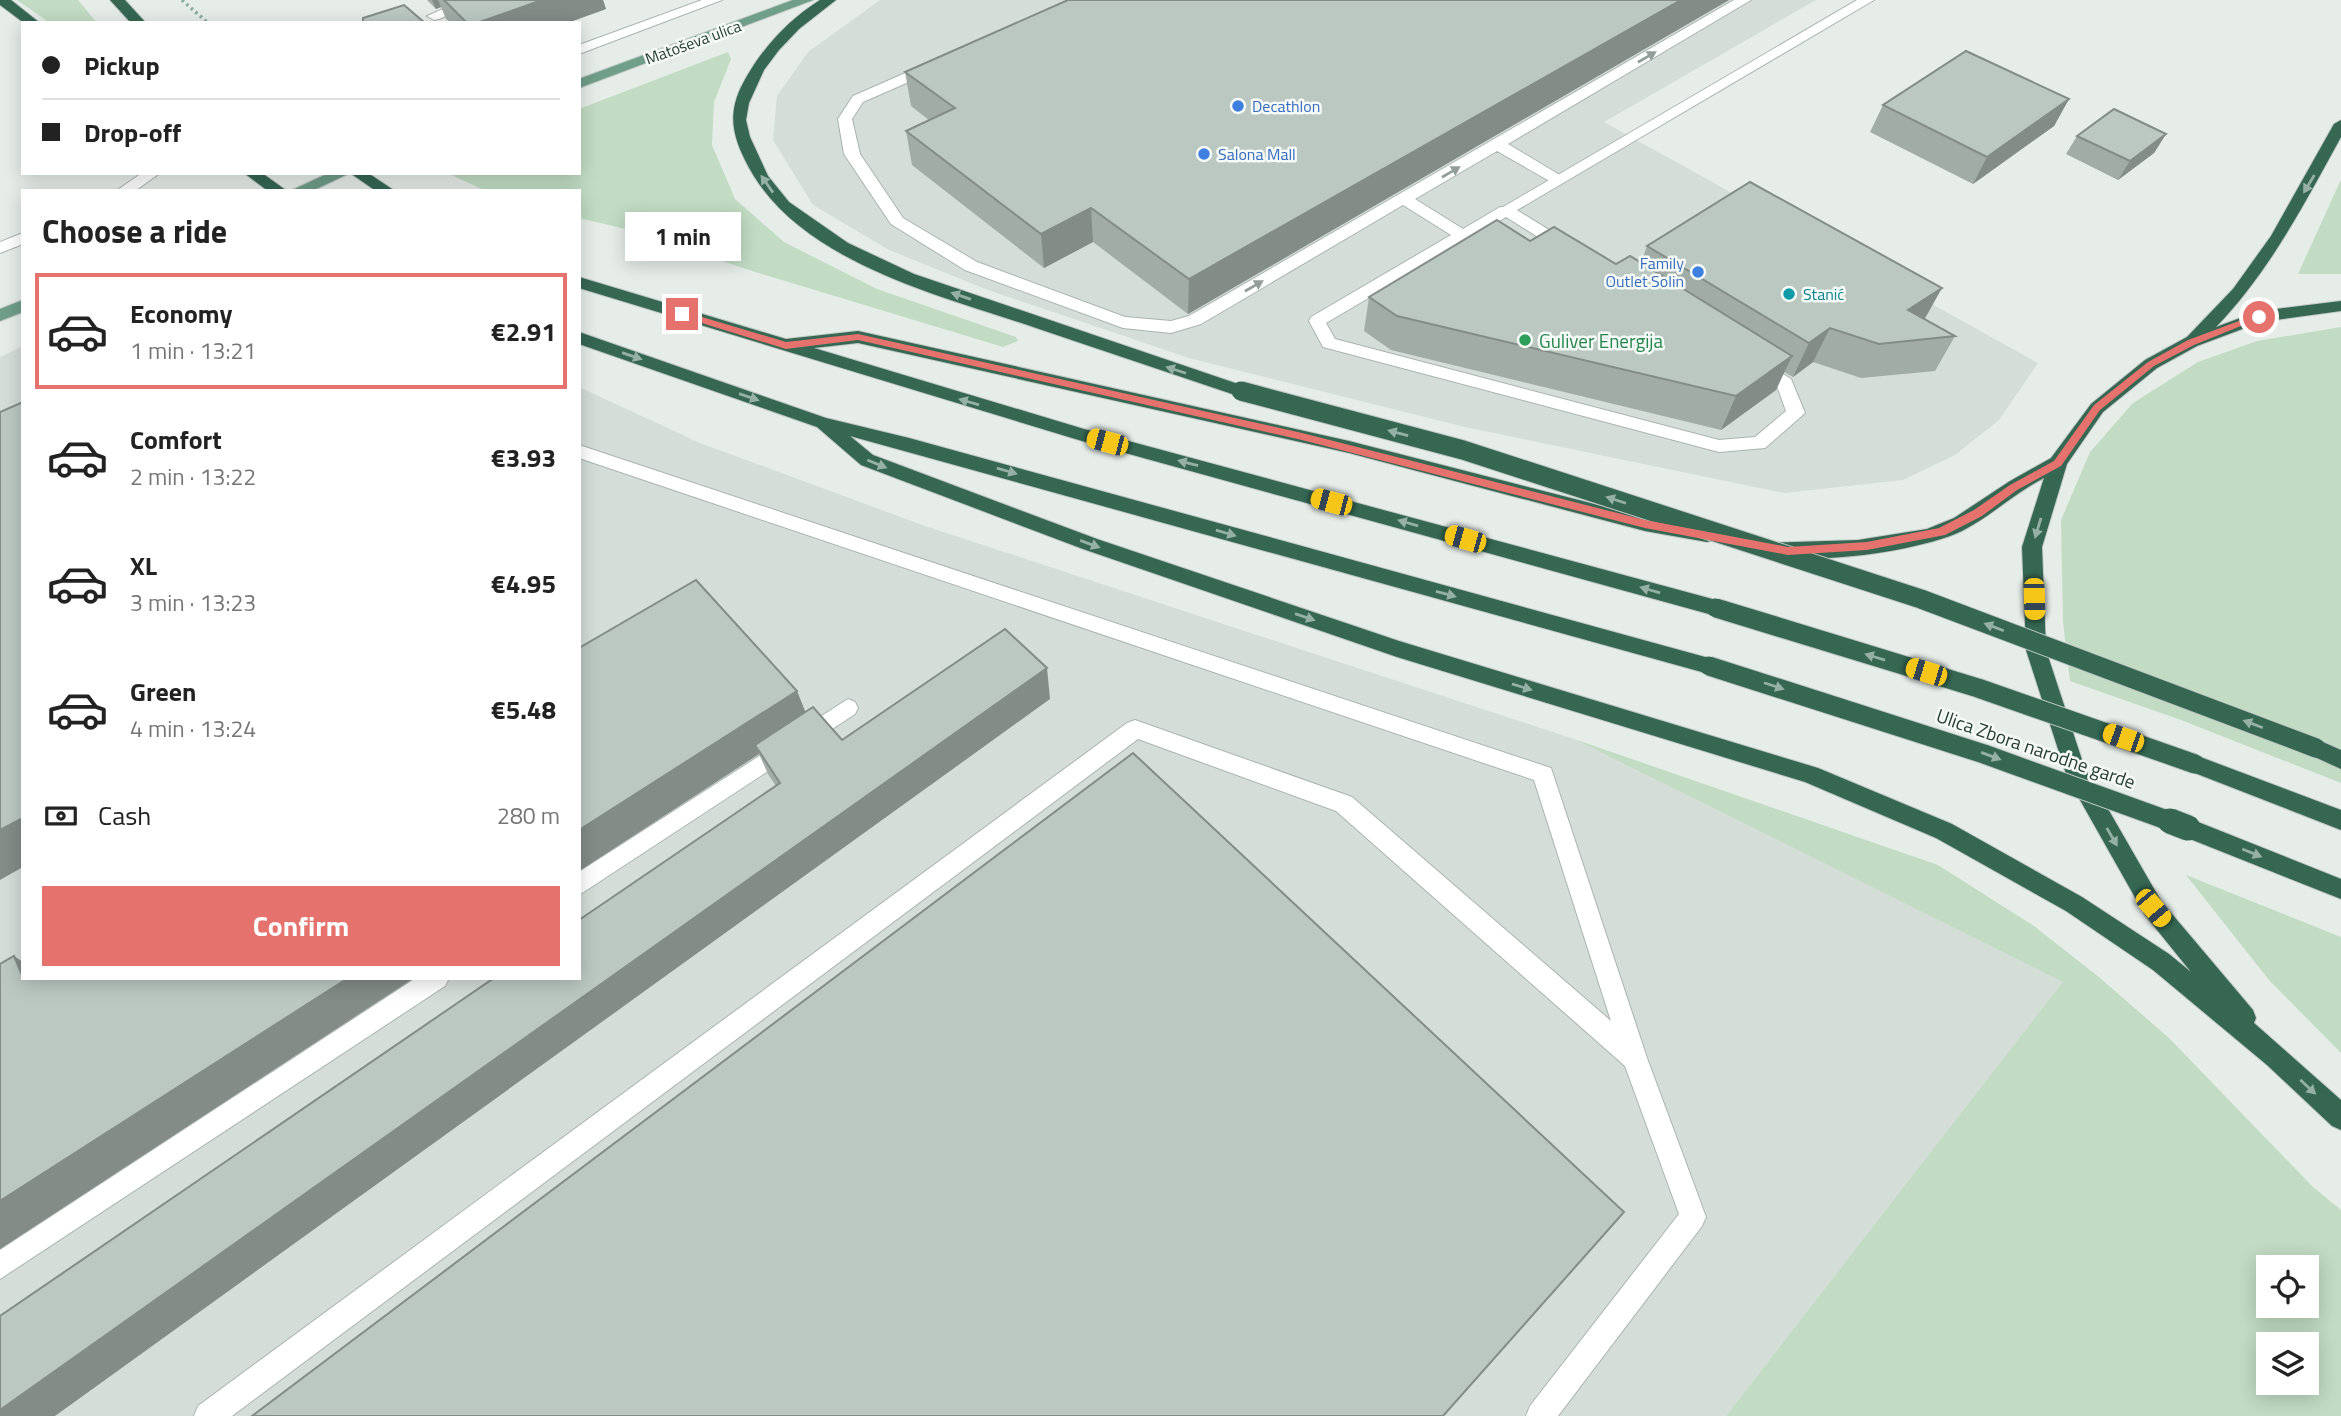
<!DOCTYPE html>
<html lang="en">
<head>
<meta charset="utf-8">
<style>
  body { margin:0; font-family:"Titillium Web",sans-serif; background:#f6f6f6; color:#222; height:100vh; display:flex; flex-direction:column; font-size:26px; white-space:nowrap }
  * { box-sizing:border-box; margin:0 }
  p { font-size:23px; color:#767676 }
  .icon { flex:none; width:38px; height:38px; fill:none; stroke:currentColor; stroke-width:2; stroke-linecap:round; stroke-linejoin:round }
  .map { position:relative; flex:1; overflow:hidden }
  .details { position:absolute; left:21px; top:189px; width:560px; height:791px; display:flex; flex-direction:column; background:#fff; border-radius:0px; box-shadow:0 4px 18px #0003 }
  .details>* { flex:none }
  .hud { position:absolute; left:21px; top:21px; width:560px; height:154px; border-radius:0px; box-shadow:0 4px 18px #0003; display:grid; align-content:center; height:154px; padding:0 21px; background:#fff }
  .buttons { position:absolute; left:2256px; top:1255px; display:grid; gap:14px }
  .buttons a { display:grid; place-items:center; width:63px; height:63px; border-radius:0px; background:#fff; box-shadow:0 4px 18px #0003; font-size:35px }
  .end { position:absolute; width:32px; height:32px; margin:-16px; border:9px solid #e5726c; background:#fff; box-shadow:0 0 0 4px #fff }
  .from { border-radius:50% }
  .bubble { position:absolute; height:49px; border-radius:0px; background:#fff; box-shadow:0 4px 18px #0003; font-size:23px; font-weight:700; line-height:49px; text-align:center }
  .car { position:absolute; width:21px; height:42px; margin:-21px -10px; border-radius:9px; box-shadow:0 0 5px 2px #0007; background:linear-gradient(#f5c518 24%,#345 0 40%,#f5c518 0 76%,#345 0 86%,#f5c518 0) }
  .hud b { display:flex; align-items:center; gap:24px; height:66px; font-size:26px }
  .hud b+b { border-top:2px solid #e0e0e0 }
  .hud i { width:18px; height:18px; background:#222 }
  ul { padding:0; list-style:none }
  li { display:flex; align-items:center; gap:21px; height:116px; margin:0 14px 10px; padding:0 7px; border:4px solid transparent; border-radius:0px }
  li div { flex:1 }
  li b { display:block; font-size:26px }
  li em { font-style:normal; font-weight:700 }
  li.active { border-color:#e5726c }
  li>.icon { width:63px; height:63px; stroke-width:1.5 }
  h2 { padding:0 21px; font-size:32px; line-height:84px }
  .pay { display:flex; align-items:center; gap:18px; height:77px; padding:0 21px; font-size:26px }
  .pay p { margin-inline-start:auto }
  .cta { display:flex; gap:14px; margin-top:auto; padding:14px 21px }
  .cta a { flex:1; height:80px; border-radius:0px; background:#e5726c; color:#fff; font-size:28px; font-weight:700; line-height:80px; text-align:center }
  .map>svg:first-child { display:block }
</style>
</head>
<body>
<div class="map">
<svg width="2341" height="1416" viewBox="0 0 2341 1416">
  <rect width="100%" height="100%" fill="#e6ede9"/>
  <path fill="#d4ddd7" d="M880 0H1816L1604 122 2038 363 1999 420 1955 455 1903 480 1784 493 1465 427 1189 358 988 290 889 250 813 205 773 140 777 96 808 52Z
    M23 346V978H579V387L700 443 925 526 1574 739 2064 982 1726 1416H0V357Z"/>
  <path fill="#c1dcc3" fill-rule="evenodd" d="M17 0H78L97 23H50Z
    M728 52 731 59 714 102 712 145 735 199 784 242 877 289 1016 337 1018 341 1003 347 755 272 634 231 579 218V191H486L447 173H579V109Z
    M2341 180V274H2298L2339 184Z
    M2341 327V783L2181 720 2070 681 2063 622 2061 520 2090 452 2133 403 2198 362 2257 341Z
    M1574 739 1938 865 2034 926 2100 978 2169 1038 2313 1187 2341 1210V1416H1726L2063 982ZM2306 1267V1306H2268V1267ZM2306 1344V1382H2268V1344Z
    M2186 875 2341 937V1053L2269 980Z"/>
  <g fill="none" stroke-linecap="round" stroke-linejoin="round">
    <defs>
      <path id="lane" d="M1734 0H1751L1508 144 1563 177 1566 180 1563 183H1553L1497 151 1415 199 1463 229 1500 207H1512L1791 379 1805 413 1765 448 1719 452 1323 347 1309 321 1311 317 1451 235 1403 205 1201 324 1171 333 1123 328 965 270 891 224 844 154 838 119 853 96 926 64H936V70L863 102 852 119 860 154 903 218 977 262 1125 317 1171 321 1189 316ZM1506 217 1777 386 1786 411 1755 437 1719 440 1335 339 1326 323Z
        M142 173H160L135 191H116Z
        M23 233V244L0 253V242Z
        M579 445 1551 768 1647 1058 1706 1217 1702 1226 1558 1416H1526L1530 1406 1679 1214 1625 1066 1336 811 1138 739 232 1416H194L198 1406 1127 723 1135 720 1352 797 1611 1021 1534 780 579 458Z
        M848 699 855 702 858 708 855 714 579 895V872Z
        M416 978H449L445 986 0 1279V1250Z"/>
      <path id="street" d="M463 0H482L439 19 434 20 427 16Z
        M702 0H722L579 54V45Z
        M1857 0H1874L1512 213H1500L1498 210Z"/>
      <path id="primary" d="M793 0H813L579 88V79Z
        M329 173H350L312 191H290Z
        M23 300V312L0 321V309Z"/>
      <path id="highway" d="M0 0H11L40 23H24L0 5Z
        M110 0H125L146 23H131Z
        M820 0H836L799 29 779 50 764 70 749 103 746 120 750 137 768 176 789 202 848 243 914 274 1247 387 1250 391 1247 395H1235C1170 373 1104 351 1039 329 940 295 794 262 745 160 729 128 729 106 747 76 765 45 790 19 820 0Z
        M2341 120V137C2304 204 2270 271 2216 327L2259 311 2341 301V311L2261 322 2197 346 2157 368 2103 412 2067 464 2042 547 2046 650 2085 769 2161 901 2253 1010 2256 1018 2254 1023 2341 1100V1130L2332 1126 2267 1065 2153 970 2066 911 1936 838 1805 782 1397 657 1083 549 861 465 817 427 579 344V332L826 418 909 438 1716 660 1719 666 1716 672 1709 674 850 436 873 455 1097 539 1399 641 1818 768 1952 824 2082 897 2169 954 2191 972 2145 915 2067 777 2026 650 2022 547 2044 478C2015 493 1991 516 1962 531 1920 551 1811 567 1766 553L1763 548 1766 543 1858 540 1927 529 1954 518 2010 481 2051 458 2091 404 2145 360 2187 337 2233 289 2271 236 2334 124Z
        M244 173H262L287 191H268Z
        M350 173H368L395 191H376Z
        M579 277 786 339 858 331 1349 441 1645 517 1707 528 1714 530 1717 535 1714 540 1707 542 1645 531 1349 453 858 343 814 348 1084 429 1716 600 1723 603 1726 608 1723 613 1716 616 1082 441 579 288Z
        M2316 739 2341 750V769L2308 754 2305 748 2308 742Z
        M2195 755 2341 810V830L2187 770 2184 764 2187 758Z
        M2188 818 2341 879V899L2180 835 2177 828 2180 821Z"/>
    </defs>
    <use href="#lane" stroke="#a9b5af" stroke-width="2"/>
    <use href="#street" stroke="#a9b5af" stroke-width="2"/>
    <use href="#primary" stroke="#c2c9c6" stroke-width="2"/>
    <use href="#highway" stroke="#c2c9c6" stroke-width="2"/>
    <path stroke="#89ae9b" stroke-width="3.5" stroke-dasharray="2.5 3.5" stroke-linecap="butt" d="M182 0 208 23"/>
    <use href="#lane" fill="#fff" fill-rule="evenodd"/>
    <use href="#street" fill="#fff" fill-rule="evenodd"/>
    <use href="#primary" fill="#6f9e89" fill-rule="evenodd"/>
    <use href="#highway" fill="#356753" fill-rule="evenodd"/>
    <defs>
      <path id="highway-bridge-far1" d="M1241 391 1463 450 1921 599 2316 748
        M1716 608 1978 688 2195 764
        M1709 666 1984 754 2175 823"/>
      <path id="highway-bridge" d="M2170 821 2188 828"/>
    </defs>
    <use href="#highway-bridge-far1" stroke="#c2c9c6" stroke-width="21" stroke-linecap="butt"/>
    <use href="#highway-bridge" stroke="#c2c9c6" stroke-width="27" stroke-linecap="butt"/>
    <use href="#highway-bridge-far1" stroke="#356753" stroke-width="19"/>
    <use href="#highway-bridge" stroke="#356753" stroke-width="25"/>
  </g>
  <path fill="#a1aca6" d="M427 0H603L606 9 567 23H451L446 19 441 7 436 9Z
    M1068 0H1729L1188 314 1093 242 1044 268 912 165 906 131 929 120 911 106 905 72Z
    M2069 99 2054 126 1973 184 1870 132 1883 105Z
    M2166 134 2154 153 2118 180 2066 154 2077 136Z
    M1647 246 1925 319 1955 336 1935 371 1861 378 1813 362 1793 377 1784 372 1776 390 1721 430 1391 350 1364 331 1369 297 1616 264 1641 263Z
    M579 648 797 691 805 712 842 740 1050 699 776 786 768 774 759 754 579 871Z"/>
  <path fill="#838c87" d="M432 0H438L441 7 436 9Z
    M542 0H603L606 9 567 23H477Z
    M1681 0H1729L1188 314 1189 279Z
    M2069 99 2054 126 1973 184 1987 157Z
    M2166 134 2154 153 2118 180 2130 161Z
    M1091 208 1093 242 1044 268 1041 234Z
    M1942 288 1923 322 1890 344 1908 310Z
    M1830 328 1813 362 1793 377 1809 343Z
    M1792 356 1776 390 1721 430 1736 396Z
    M1047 668 1050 699 55 1416H0V1410Z
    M797 691 809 721 755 745 759 754 579 871V830Z
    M23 818V867L0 880V830Z
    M14 956 23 962V976Z
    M348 978H414L0 1249V1201Z"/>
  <path fill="#bbc8c1" stroke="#838c87" stroke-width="2" d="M444 0H542L477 23H467Z
    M1068 0H1681L1189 279 1091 208 1041 234 906 131 955 108 905 72Z
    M404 5 425 23H363V18Z
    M1966 51 2069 99 1987 157 1883 105Z
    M2114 109 2166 134 2130 161 2077 136Z
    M1750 182 1942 288 1908 310 1955 336 1879 344 1830 328 1809 343 1647 246Z
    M1497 220 1530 241 1554 227 1616 264 1630 256 1792 356 1736 396 1397 316 1369 297Z
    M23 402V818L0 830V412Z
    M696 580 797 691 579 830V648Z
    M1005 629 1047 668 0 1410V1316L494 978H579V920L780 783 755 745 813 707 842 740Z
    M1133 753 1624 1212 1443 1416H252Z
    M14 956 22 975H23V978H348L0 1201V964Z"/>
  <defs><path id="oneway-solid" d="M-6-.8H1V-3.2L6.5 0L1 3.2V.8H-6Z" transform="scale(1.75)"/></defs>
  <g fill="#929e99">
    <use href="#oneway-solid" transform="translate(1647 57) rotate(-30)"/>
    <use href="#oneway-solid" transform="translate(1451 172) rotate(-30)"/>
    <use href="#oneway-solid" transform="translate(1254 286) rotate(-30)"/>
  </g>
  <g fill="#96b0a5">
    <use href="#oneway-solid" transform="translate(767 184) rotate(-125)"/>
    <use href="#oneway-solid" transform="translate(2309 184) rotate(121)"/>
    <use href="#oneway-solid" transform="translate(961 296) rotate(-161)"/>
    <use href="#oneway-solid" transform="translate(632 356) rotate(19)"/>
    <use href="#oneway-solid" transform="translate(1176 370) rotate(-162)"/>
    <use href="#oneway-solid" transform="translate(749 397) rotate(19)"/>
    <use href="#oneway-solid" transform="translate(969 402) rotate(-164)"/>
    <use href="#oneway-solid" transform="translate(1398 433) rotate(-165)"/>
    <use href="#oneway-solid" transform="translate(1188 463) rotate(-165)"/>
    <use href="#oneway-solid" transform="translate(877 464) rotate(22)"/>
    <use href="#oneway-solid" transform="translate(1007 471) rotate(16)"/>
    <use href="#oneway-solid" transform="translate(1616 500) rotate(-162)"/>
    <use href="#oneway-solid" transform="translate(1408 523) rotate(-164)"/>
    <use href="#oneway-solid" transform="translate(2038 528) rotate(107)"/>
    <use href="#oneway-solid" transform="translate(1226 533) rotate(16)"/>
    <use href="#oneway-solid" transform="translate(1090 544) rotate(20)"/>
    <use href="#oneway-solid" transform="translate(1650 590) rotate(-164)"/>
    <use href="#oneway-solid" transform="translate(1446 594) rotate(15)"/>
    <use href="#oneway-solid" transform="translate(1305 617) rotate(19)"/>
    <use href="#oneway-solid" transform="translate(1994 627) rotate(-159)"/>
    <use href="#oneway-solid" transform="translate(1875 657) rotate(-163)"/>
    <use href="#oneway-solid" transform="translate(1774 686) rotate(18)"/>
    <use href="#oneway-solid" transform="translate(1522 687) rotate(17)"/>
    <use href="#oneway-solid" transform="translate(2253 724) rotate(-159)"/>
    <use href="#oneway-solid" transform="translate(1991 756) rotate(20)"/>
    <use href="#oneway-solid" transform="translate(2112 837) rotate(60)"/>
    <use href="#oneway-solid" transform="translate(2252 853) rotate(22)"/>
    <use href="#oneway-solid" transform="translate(2308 1087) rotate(43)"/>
  </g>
  <path fill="#e5726c" d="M682 311 786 342 858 334 1302 433 1645 520 1788 547 1867 542 1939 528 1974 510 2010 485 2054 461 2094 405 2148 362 2188 340 2255 315 2263 317 2194 345 2154 366 2100 410 2061 466 2017 490 1982 516 1945 535 1867 550 1788 555 1645 528 1302 440 858 340 786 349 679 316 678 314Z"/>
  <g fill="#3f7fe0" stroke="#f6faf7" stroke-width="2.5">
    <circle cx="1238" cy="106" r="7"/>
    <circle cx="1204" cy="154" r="7"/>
    <circle cx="1698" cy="272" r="7"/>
  </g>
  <circle fill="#0f9aa8" stroke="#f6faf7" stroke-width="2.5" cx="1789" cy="294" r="7"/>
  <circle fill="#2e9e5b" stroke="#f6faf7" stroke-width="2.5" cx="1525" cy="340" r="7"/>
  <g text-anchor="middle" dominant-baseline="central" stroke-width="5" stroke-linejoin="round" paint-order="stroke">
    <g font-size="16" fill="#263e33" stroke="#f6faf7">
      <text transform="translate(693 42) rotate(-20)">Matoševa ulica</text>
    </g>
    <g font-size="16" fill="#366cbe" stroke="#f6faf7" text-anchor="start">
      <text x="1252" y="106">Decathlon</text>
      <text x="1218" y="154">Salona Mall</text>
      <text x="1684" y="263" text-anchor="end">Family<tspan x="1684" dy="18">Outlet Solin</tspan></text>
    </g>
    <g font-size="16" fill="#0d838f" stroke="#f6faf7" text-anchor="start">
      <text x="1803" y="294">Stanić</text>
    </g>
    <g font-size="19" fill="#27864d" stroke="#f6faf7" text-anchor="start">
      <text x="1539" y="340">Guliver Energija</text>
    </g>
    <g font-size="19" fill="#263e33" stroke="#f6faf7">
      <text transform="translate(2036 748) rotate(19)">Ulica Zbora narodne garde</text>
    </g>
  </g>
</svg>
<div class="buttons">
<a><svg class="icon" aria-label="locate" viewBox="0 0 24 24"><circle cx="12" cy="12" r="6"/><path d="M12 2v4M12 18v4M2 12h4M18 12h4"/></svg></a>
<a><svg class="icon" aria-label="layers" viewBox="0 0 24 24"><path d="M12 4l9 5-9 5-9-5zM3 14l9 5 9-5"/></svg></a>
</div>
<i class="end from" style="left:2259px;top:317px"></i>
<i class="end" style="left:682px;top:314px"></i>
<div class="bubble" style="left:625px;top:212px;width:116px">1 min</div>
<i class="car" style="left:1107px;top:442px;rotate:285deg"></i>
<i class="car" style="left:1331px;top:502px;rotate:285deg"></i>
<i class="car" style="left:1465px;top:539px;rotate:286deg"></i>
<i class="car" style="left:2034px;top:599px;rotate:178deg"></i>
<i class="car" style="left:1926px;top:672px;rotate:287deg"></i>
<i class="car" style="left:2123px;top:738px;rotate:289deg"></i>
<i class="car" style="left:2153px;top:908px;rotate:140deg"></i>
<div class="hud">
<b><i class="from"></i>Pickup</b>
<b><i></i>Drop-off</b>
</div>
<section class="details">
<h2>Choose a ride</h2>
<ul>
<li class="active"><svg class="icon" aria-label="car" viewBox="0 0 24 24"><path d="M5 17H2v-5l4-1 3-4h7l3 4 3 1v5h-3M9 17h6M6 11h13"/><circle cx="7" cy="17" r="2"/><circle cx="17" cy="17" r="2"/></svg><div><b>Economy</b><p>1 min · 13:21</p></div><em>€2.91</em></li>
<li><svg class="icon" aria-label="car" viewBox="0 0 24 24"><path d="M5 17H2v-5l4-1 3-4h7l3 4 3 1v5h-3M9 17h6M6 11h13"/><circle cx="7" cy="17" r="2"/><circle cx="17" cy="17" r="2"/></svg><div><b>Comfort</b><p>2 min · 13:22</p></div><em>€3.93</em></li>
<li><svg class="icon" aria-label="car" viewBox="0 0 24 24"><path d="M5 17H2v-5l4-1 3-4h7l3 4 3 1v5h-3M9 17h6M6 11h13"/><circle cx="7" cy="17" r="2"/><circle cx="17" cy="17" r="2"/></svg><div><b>XL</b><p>3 min · 13:23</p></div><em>€4.95</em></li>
<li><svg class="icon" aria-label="car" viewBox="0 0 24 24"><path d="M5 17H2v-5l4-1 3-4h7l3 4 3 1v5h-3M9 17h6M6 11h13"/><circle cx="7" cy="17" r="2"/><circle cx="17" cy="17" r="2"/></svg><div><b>Green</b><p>4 min · 13:24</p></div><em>€5.48</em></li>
</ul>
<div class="pay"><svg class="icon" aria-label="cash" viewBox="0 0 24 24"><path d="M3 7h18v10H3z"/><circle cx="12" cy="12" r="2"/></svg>Cash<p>280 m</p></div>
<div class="cta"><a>Confirm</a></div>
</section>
</div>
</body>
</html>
